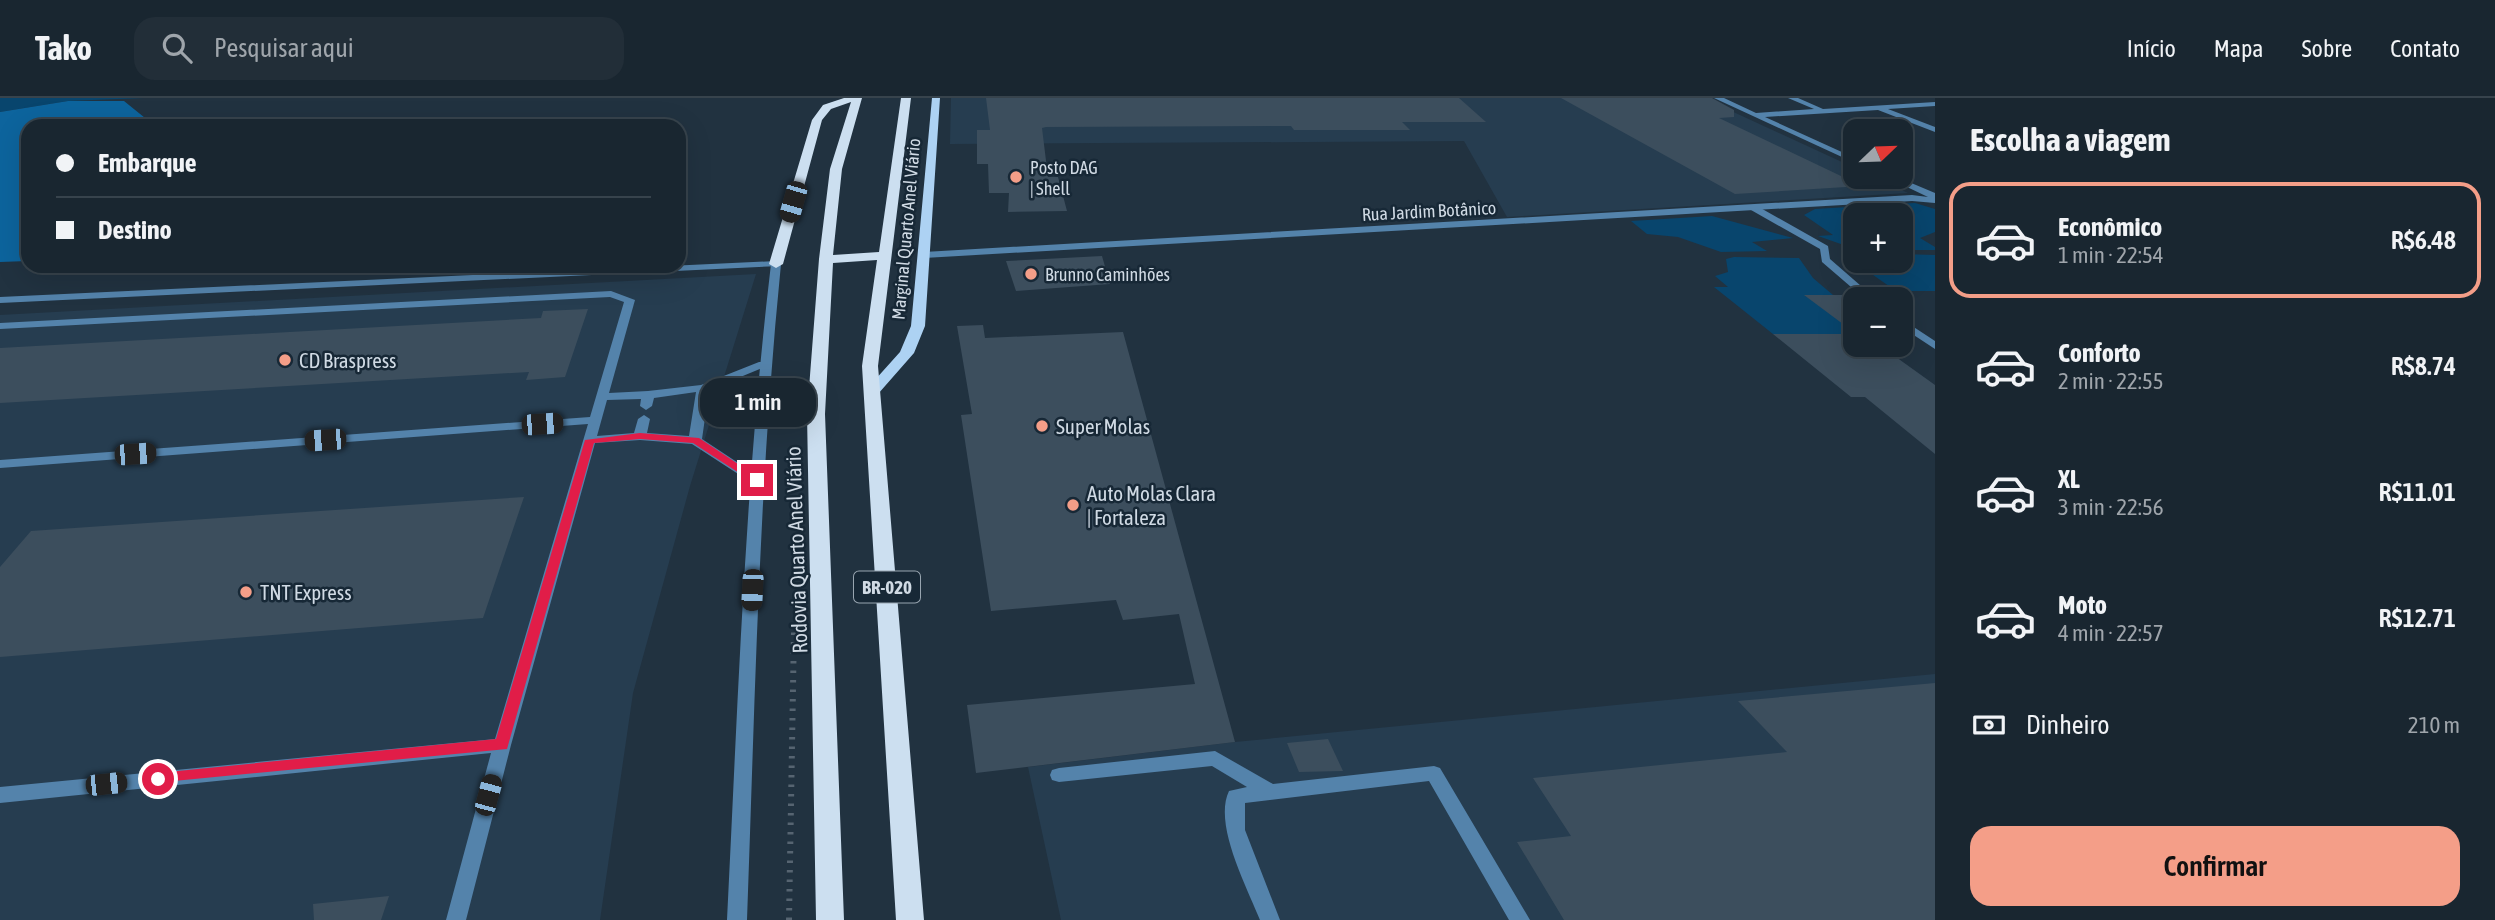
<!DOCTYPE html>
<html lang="pt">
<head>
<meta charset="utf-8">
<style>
  body { margin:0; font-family:"Asap Condensed",sans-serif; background:#222e38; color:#f1f3f6; height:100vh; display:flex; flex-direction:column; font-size:26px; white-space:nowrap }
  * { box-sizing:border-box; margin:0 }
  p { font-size:23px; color:#9fa5ab }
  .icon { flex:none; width:38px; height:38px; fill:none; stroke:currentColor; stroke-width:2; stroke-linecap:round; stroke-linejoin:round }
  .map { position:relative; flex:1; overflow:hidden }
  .details { display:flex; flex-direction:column; background:#192630; width:560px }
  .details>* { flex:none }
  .guide { position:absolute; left:21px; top:21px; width:665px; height:154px; border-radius:21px; box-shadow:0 7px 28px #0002,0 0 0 2px #37434c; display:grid; align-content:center; height:154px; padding:0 35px; background:#192630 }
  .needle { width:46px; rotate:67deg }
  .tools { position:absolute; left:1843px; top:21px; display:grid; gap:14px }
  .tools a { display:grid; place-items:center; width:70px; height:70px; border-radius:14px; background:#192630; box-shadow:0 7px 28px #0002,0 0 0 2px #37434c; font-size:35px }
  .end { position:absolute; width:32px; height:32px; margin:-16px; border:9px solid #e11d48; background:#fff; box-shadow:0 0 0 4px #fff }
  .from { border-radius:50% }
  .bubble { position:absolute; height:49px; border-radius:21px; background:#192630; box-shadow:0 7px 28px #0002,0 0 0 2px #37434c; font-size:23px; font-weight:600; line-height:49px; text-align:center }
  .car { position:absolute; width:21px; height:42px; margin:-21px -10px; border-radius:9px; box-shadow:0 0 5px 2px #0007; background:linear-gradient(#222 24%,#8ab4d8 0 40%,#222 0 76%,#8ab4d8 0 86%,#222 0) }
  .guide b { display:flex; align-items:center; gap:24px; height:66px; font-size:26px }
  .guide b+b { border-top:2px solid #37434c }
  .guide i { width:18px; height:18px; background:#f1f3f6 }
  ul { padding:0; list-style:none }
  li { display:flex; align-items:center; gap:21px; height:116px; margin:0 14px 10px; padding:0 21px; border:4px solid transparent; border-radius:21px }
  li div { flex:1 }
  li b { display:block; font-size:26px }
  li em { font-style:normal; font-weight:600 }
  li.on { border-color:#f49e88 }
  li>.icon { width:63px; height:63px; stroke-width:1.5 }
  h2 { padding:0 35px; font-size:32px; line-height:84px }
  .pay { display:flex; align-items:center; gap:18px; height:77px; padding:0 35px; font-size:26px }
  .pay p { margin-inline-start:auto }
  .primary-button { display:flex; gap:14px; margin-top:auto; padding:14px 35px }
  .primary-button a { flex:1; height:80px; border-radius:21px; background:#f49e88; color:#111; font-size:28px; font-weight:600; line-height:80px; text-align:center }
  header { display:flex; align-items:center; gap:42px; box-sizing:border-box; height:98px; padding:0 35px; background:#192630; border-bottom:2px solid #37434c }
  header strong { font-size:33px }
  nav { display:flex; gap:38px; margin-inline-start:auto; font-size:24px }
  .search { width:490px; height:63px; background:#222e38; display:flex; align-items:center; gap:18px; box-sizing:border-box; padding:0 24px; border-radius:21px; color:#9fa5ab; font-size:26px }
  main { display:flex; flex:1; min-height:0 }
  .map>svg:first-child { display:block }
</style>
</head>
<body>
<header>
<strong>Tako</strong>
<div class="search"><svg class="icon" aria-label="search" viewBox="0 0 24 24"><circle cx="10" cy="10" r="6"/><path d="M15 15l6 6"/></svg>Pesquisar aqui</div>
<nav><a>Início</a><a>Mapa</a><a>Sobre</a><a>Contato</a></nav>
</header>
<main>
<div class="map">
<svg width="1935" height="822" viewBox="0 0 1935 822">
  <rect width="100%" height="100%" fill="#213240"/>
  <path fill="#263d50" d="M951 0H1703L1855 70V79H1873L1908 95 1507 119 1464 43 950 46Z
    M756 176 690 388 633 595 600 822H0V217Z
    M1935 576V822H1061L1028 669 1235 644Z"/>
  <path fill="#08456d" d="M0 0H143L68 3 0 14Z
    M1915 105 1935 111V134L1920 140 1935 149V152H1901L1900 117H1855V151L1818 138 1833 137 1804 117 1815 111Z
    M1712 118 1793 140 1752 144 1767 153 1721 154 1678 139 1647 136 1631 123Z
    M1843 156H1855V163H1900L1901 156 1935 157V193H1896Z
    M1734 159 1799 160 1813 180 1833 197 1805 198 1855 215V247H1889L1811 249 1794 236H1773L1714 189H1728L1715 178 1728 174 1726 161Z"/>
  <path fill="#0d649d" d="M68 3H124L150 24 149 28H28V163L0 164V14Z"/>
  <path fill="#3c4e5d" d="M986 0H1459L1486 24H1402L1410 32H1294L1291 28 1046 29 1042 30 1048 79H1058L1067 113 1008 114 1009 95H989L988 66H977V32H990Z
    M1561 0H1712L1734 12V19L1719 20 1862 88 1735 96Z
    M1102 158 1110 186 1016 193 1006 163Z
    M1804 197H1855V235Z
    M588 211 565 279 526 282 529 274 0 305V250L541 220 543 213Z
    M983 227 985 240 1123 234 1235 644 976 675 967 607 1195 586 1179 516 1123 522 1116 502 991 513 961 317 972 316 957 228Z
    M1773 236H1855V249H1882L1935 287V356L1865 299H1851Z
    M524 399 483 520 0 559V469L31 433Z
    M1935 585V822H1564L1517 744 1571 738 1533 680 1787 654 1738 603Z
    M1328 641 1343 673 1299 674 1287 645Z
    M389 798 381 822H314L313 806Z"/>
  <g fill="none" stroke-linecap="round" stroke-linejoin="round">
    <path stroke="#566471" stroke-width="6" stroke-dasharray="2.5 7" stroke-linecap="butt" d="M789 822 794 532"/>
    <path fill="#5483ab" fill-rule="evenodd" d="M1751 108H1757L1828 148 1830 161 1876 201H1865L1822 164 1820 151 1751 112Z
      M611 193 635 202 609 295 648 293 701 287 759 264H767V268L709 292 702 341 764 382 762 385H752L692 346 640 342 595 345 511 647 466 822H446L491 655 0 705V689L495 641 588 326 0 370V362L590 319 624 204 610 199 0 231V225ZM696 294 689 338 647 335 650 321 644 317 638 321 634 335 597 338 607 302 641 301 640 308 646 312 652 308 654 300Z
      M1900 220 1935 243V251L1900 228Z
      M1215 653 1273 686 1434 668 1440 670 1530 822H1509L1429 683 1245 705V732L1280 822H1260C1247 789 1213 726 1229 693L1247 689 1212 668 1059 684 1052 682 1050 677 1052 672 1059 670Z"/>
    <path fill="#5483ab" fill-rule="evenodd" d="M1714 0H1724L1756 15 1814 11 1788 0H1798L1823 11 1935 4V8L1888 11 1935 29V34L1878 12 1765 19 1855 60V65Z
      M1886 79H1897L1935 95V105L1912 103 924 160 919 157 924 154 1912 97 1928 99Z
      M776 163 780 164V168L0 205V199Z"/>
    <path fill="#5483ab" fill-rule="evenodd" d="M776 163 781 166C759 384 755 603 747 822H727C738 603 745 384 771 166Z"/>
    <path fill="#add2f3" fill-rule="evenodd" d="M932 0H940L925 228 914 255 878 296 873 298 865 293 900 254 911 228Z"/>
    <path fill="#ccdff0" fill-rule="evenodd" d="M844 0H862L842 71 833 157 879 154 901 0H911L878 268 924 822H896L862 268 877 162 833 165 825 316 844 822H816L807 316 819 161 830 71 851 4 831 11 822 22 783 166 776 170 769 166 812 22 823 7Z"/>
  </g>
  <path fill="#e11d48" d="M640 335 699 340 762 382 753 384 693 345 640 341 594 345 507 651 153 685V677L158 675 496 641 585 342Z"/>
  <g fill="#f49e88" stroke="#172836" stroke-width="2.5">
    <circle cx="1016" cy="79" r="7"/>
    <circle cx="1031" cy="176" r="7"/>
    <circle cx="285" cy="262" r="7"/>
    <circle cx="1042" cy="328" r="7"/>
    <circle cx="1073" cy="407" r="7"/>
    <circle cx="246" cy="494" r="7"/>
  </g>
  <g text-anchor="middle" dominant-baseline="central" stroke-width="5" stroke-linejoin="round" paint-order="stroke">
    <g font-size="18" fill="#d0dae4" stroke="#172836" text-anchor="start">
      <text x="1030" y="69">Posto DAG<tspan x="1030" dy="21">| Shell</tspan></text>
      <text x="1045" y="176">Brunno Caminhões</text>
    </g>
    <g font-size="18" fill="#d0dae4" stroke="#172836">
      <text transform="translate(1429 113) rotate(-3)">Rua Jardim Botânico</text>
      <text transform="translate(906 131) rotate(-85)">Marginal Quarto Anel Viário</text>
    </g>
    <rect fill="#172836" stroke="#98a5b0" stroke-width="2" x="854" y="473.5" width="66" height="31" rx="5"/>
    <g font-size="19" font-weight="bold" fill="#d0dae4">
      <text x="887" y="489">BR-020</text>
    </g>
    <g font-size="21" fill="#d0dae4" stroke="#172836" text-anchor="start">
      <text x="299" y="262">CD Braspress</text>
      <text x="1056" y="328">Super Molas</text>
      <text x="1087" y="395">Auto Molas Clara<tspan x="1087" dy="24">| Fortaleza</tspan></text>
      <text x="260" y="494">TNT Express</text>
    </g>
    <g font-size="21" fill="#d0dae4" stroke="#172836">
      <text transform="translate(796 452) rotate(-92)">Rodovia Quarto Anel Viário</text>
    </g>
  </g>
</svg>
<div class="tools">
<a><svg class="needle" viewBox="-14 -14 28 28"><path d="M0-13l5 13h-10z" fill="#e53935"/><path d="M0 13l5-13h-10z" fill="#9fa5ab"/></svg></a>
<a>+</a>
<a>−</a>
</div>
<i class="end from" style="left:158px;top:681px"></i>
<i class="end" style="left:757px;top:382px"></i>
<div class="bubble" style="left:700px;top:280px;width:116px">1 min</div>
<i class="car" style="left:793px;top:104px;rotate:196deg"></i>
<i class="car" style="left:542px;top:326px;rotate:86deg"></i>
<i class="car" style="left:325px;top:342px;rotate:266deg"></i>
<i class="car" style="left:135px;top:356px;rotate:86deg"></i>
<i class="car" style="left:752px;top:492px;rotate:183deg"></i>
<i class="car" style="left:106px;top:686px;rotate:84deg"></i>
<i class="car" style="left:488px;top:697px;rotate:15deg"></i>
<div class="guide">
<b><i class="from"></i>Embarque</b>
<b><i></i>Destino</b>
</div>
</div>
<section class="details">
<h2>Escolha a viagem</h2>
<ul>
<li class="on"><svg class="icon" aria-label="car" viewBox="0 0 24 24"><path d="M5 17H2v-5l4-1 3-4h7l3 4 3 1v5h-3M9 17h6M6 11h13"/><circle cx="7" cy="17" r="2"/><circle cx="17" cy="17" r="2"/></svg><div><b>Econômico</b><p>1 min · 22:54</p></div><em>R$6.48</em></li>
<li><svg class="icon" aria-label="car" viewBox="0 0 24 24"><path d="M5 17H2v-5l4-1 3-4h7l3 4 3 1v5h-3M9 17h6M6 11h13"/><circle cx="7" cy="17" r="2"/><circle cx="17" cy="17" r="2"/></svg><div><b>Conforto</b><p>2 min · 22:55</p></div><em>R$8.74</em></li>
<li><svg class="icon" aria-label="car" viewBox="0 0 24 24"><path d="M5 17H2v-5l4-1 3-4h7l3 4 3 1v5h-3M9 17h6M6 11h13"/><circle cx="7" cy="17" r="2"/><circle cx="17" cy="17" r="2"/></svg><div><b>XL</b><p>3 min · 22:56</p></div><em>R$11.01</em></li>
<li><svg class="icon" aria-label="car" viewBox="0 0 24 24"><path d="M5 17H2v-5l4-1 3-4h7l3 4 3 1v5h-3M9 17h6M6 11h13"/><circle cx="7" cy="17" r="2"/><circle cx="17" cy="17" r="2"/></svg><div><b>Moto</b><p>4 min · 22:57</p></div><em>R$12.71</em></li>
</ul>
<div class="pay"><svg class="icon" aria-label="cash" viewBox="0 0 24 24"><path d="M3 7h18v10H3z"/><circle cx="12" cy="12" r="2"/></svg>Dinheiro<p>210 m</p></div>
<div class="primary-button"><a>Confirmar</a></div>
</section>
</main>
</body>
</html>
